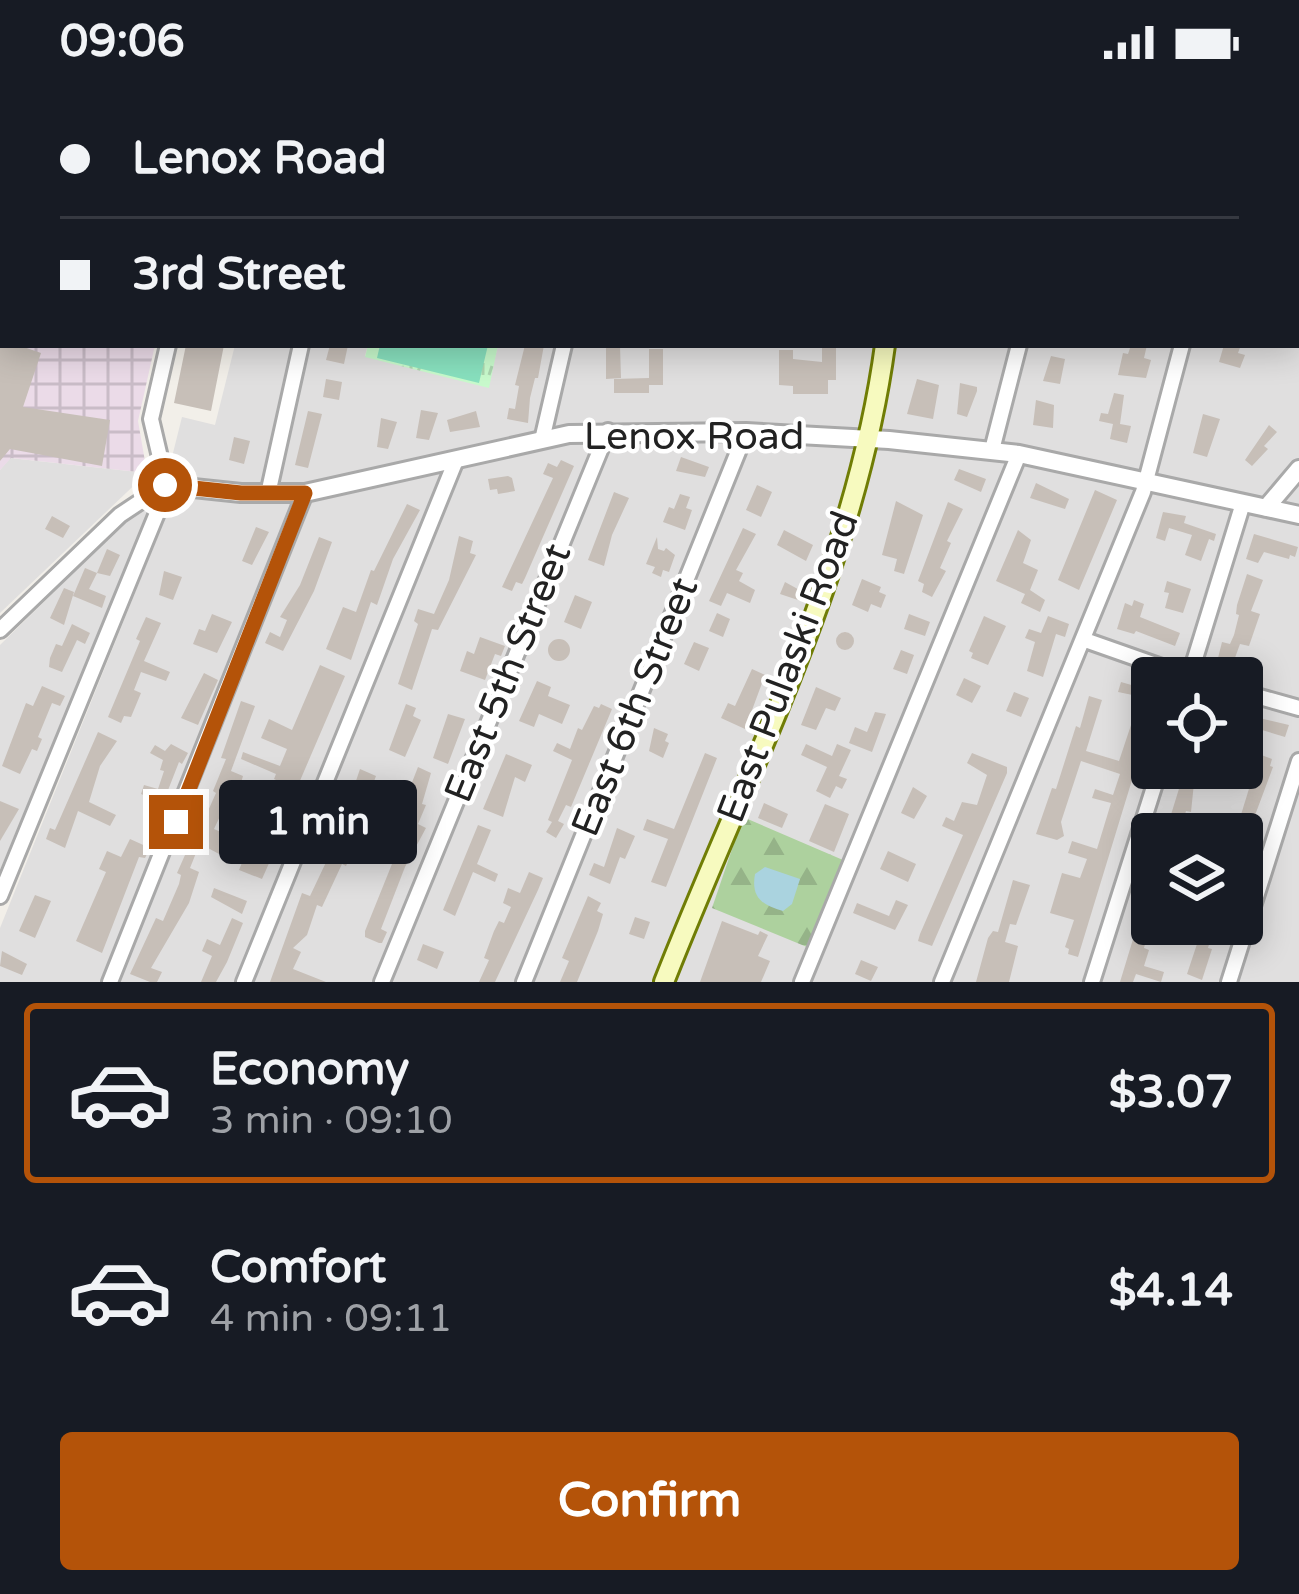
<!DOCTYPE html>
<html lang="en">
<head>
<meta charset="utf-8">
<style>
  body { margin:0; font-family:"Varela Round",sans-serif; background:#20242c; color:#f1f3f6; height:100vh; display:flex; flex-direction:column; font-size:45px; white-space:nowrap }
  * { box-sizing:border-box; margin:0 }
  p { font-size:39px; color:#9ea1a6 }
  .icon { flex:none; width:66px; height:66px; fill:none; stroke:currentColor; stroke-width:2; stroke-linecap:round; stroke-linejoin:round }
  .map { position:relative; height:898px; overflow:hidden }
  .details { display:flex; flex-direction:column; background:#171b24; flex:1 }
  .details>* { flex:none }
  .banner { position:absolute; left:0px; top:0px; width:1299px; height:264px; box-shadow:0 6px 30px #0003; display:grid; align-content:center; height:264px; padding:0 60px; background:#171b24 }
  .controls { position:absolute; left:1131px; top:573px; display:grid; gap:24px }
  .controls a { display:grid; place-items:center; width:132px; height:132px; border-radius:12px; background:#171b24; box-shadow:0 6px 30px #0003; font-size:60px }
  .end { position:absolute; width:54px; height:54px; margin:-27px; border:15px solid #b45309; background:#fff; box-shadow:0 0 0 6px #fff }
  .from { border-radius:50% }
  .bubble { position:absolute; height:84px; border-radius:12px; background:#171b24; box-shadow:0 6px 30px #0003; font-size:39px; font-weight:800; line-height:84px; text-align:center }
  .banner b { display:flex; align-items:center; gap:42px; height:114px; font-size:45px }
  .banner b+b { border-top:3px solid #363941 }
  .banner i { width:30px; height:30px; background:#f1f3f6 }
  ul { padding:21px 0 0; list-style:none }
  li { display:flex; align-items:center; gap:36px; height:180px; margin:0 24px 18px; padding:0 36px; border:6px solid transparent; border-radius:12px }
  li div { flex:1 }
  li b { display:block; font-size:45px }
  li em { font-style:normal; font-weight:800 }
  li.current { border-color:#b45309 }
  li>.icon { width:108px; height:108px; stroke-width:1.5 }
  .action { display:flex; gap:24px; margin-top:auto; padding:24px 60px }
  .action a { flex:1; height:138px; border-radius:12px; background:#b45309; color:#fff; font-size:48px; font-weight:800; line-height:138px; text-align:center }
  .status { display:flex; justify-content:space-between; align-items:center; height:84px; padding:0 60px; background:#171b24; direction:ltr }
  .status svg { height:33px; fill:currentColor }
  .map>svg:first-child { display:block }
</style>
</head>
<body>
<div class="status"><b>09:06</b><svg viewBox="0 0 49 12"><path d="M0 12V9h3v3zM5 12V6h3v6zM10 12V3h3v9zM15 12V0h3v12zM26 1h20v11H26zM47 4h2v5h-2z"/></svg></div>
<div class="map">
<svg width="1299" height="898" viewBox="0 0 1299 898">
  <defs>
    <pattern id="industrial-grid" width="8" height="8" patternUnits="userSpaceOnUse" patternTransform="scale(3)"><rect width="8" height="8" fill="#ebdbe8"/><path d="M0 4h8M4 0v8" fill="none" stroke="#c9bcc7"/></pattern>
    <pattern id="forest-firs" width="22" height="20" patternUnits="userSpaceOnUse" patternTransform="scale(3)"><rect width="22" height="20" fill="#add19e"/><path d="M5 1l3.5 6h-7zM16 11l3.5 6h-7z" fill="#95b388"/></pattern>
    <pattern id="park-tufts" width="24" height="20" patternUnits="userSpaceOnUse" patternTransform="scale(3)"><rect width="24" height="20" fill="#c8facc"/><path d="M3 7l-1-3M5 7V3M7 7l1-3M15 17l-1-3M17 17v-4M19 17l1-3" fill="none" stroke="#acd6af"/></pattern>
  </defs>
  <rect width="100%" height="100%" fill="#f2efe9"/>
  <path fill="#e0dfdf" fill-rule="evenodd" d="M634 0H1299V898H0V844L172 417 165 401 182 333 215 341 235 261H368L365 272 488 303 498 261H1296V3H633ZM1152 594H1242V684H1152ZM1152 750H1242V840H1152Z
    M10 374 147 389 0 529V386Z
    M143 421 149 428 0 786V561Z"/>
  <path fill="url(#industrial-grid)" d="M0 0H213L3 3V261H155L138 337 147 389 11 374 0 386Z"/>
  <path fill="url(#forest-firs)" d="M743 733 843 776 807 863 712 824Z"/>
  <path fill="url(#park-tufts)" d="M368 261H498L489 304 365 273Z"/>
  <path fill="#88e0be" d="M223 0H431L434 1 223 3Z
    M380 261H488L479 299 377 274Z"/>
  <path fill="#aad3df" d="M765 783 800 795 792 820 783 827C761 821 751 813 755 790Z"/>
  <path fill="#c7bfb8" d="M0 261H18L41 269 23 323 110 336 102 382 10 365 0 377Z
    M186 261H224L211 327 174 319Z
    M330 261H348L344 280 326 276Z
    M525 261H544L538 294H535L530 314 528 339 507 335 509 324 515 325 519 302 515 301Z
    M606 261H620L621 294 606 295Z
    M822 261H836V296H828V310H793V302L779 301V266H793V275L822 278Z
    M1131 261H1147L1144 274 1151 276 1146 294 1118 291 1123 269 1128 270Z
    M1224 261H1241L1238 269 1245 271 1240 284 1219 278Z
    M649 265H663V301H649V309H614V295L649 294Z
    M1051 272 1065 275 1060 300 1043 297Z
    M326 295 342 298 339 316 323 313Z
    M917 295 939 301 933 335 907 330Z
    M960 299 977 303V307L967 333 957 330Z
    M1114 309 1124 311 1120 340 1131 342 1127 359 1110 355 1113 340 1099 337 1101 329 1108 330Z
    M1036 316 1054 321 1053 344 1033 341Z
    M421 326 438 329 429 356 416 354Z
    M308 327 322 330 308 384 295 381Z
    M476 327 480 343 450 348 447 336Z
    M1203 330 1220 335 1207 373 1193 369Z
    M381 334 397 338 388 365 377 363Z
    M1269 341 1277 348 1264 362 1268 365 1252 382 1245 376Z
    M234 353 250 357 244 380 229 376Z
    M681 373 709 383 705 393 676 387Z
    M561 376 574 382 525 494 522 500 516 498 512 507 502 503 553 394 543 390 548 379 557 383Z
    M959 385 986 395 981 408 954 396Z
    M508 392 512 394 515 407 498 410 497 405 490 406 488 395Z
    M1036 399 1069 415 1065 425 1030 414Z
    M757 401 772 408 761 433 746 426Z
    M1095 406 1117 416 1079 506 1058 496Z
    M614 408 629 414 612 451 604 482 588 476Z
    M680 410 690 413 686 424 692 426 685 446 663 438 669 423 674 425Z
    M896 417 923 431 904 490 894 487 897 475 882 471Z
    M948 418 963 425 947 457 951 459 940 484 946 487 932 513 922 508 924 500 918 497Z
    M407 420 420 426 393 475 377 521 371 518 351 576 326 565 343 523 356 528 371 486 374 487Z
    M1163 428 1186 432 1184 439 1216 450 1214 457 1209 455 1201 477 1185 471 1192 451 1169 444 1165 457 1156 454Z
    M52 432 70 442 63 454 45 445Z
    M256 443 269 448 252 481 242 477Z
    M743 444 756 450 736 486 743 489 739 497 755 506 750 519 727 509 721 522 709 517Z
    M784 446 813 461 806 477 777 461Z
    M1018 446 1031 456 1023 479 1038 486 1030 506 1045 516 1040 528 1021 519 1025 510 996 497Z
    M1254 450 1298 463 1295 473 1290 471 1289 475 1264 468 1258 479 1246 475Z
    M459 452 473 457 470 469 476 471 438 546 432 545 412 606 398 600 418 540 414 537 418 525 434 530 449 496Z
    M319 453 332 458 314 507 283 567 265 559 270 548 280 553 287 536 280 533 300 501Z
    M657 453 658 465 664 467 666 464 675 471 669 488 663 486 661 493 652 489 655 483 646 480Z
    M107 465 120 471 110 492 97 489 89 505 106 512 102 524 73 512 85 484 97 489Z
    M164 487 182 493 173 516 159 511Z
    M1247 490 1263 496 1251 527 1260 530 1249 562 1240 560 1232 582 1217 578 1222 558 1230 560 1234 551 1239 531 1236 530 1237 521Z
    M862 495 881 503 879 508 886 511 881 524 871 520 868 528 852 521Z
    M1167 497 1191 505 1183 529 1165 524 1169 509 1164 508Z
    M785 498 805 509 801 517 780 510Z
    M64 504 74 508 64 541 50 534Z
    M575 511 592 518 581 545 564 538Z
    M1134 516 1144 520 1140 533 1180 549 1175 562 1136 547 1134 550 1117 545 1125 519 1132 522Z
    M717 529 730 535 723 553 709 547Z
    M212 530 232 538 217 569 193 560 199 545 205 547Z
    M909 530 930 538 925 552 904 545Z
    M984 532 1006 542 988 581 971 574 973 569 969 567Z
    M1048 532 1069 540 1065 553 1056 550 1043 593 1027 587 1035 558 1025 554 1029 545 1041 549Z
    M146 533 161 539 144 577 170 588 166 597 141 588 134 606 141 609 131 633 124 632 121 639 108 633 140 557 136 555Z
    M72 540 90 549 85 560 77 556 62 588 49 583 50 574 56 560 62 562Z
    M836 557a9 9 0 1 1 18 0a9 9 0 1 1-18 0Z
    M480 553 505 562 501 572 495 570 485 596 460 587 467 567 474 570Z
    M548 566a11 11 0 1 1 22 0a11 11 0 1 1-22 0Z
    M694 558 709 564 699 587 684 580Z
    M901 566 914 571 907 590 893 585Z
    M320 581 345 592 296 706 274 695 276 690 241 675 243 668 280 682 287 665 261 654 269 635 292 646Z
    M752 585 765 591 745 645 721 634 728 619 735 622Z
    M204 589 218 596 198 641 181 634Z
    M964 594 981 602 972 619 956 611Z
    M1152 595V615L1118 608 1121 598 1142 604Z
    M537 597 551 603 548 612 570 621 562 640 539 630 534 643 519 637Z
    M42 602 65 612 60 622 52 619 38 653 42 655 37 667 32 665 20 690 2 682 26 619 33 622Z
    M816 603 841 614 835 627 826 624 816 646 801 641Z
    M1014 608 1029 614 1021 633 1006 627Z
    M1089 612 1102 616 1086 667 1119 677 1134 632 1150 637 1078 873 1068 870 1069 865 1065 863 1074 836 1050 829 1062 789 1080 794 1087 775 1068 769 1072 757 1097 765 1111 719 1092 714 1095 705 1113 711 1120 690 1081 677 1061 738 1064 752 1057 756 1036 750 1052 704 1056 705 1076 642 1080 644Z
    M241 617 255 622 231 687 243 692 235 720 254 729 260 714 286 723 268 766 274 768 262 795 239 786 253 752 238 745 242 738 222 728 214 745 230 752 221 771 206 763 203 771 196 769 190 784 199 788 189 819 151 884 162 888 157 898H150L130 890 156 834 163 837 179 800 181 791 177 789 185 771 182 761 193 734 203 738 216 709 213 707 226 675 221 674Z
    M406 620 416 624 413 632 421 636 405 673 389 666Z
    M601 620 612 625 571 723 566 721 558 737 564 740 556 754 546 748 552 738 548 736 572 676 553 667 557 659 570 665 578 644 582 646 594 622 599 624Z
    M875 628 886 630 872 668 849 659 855 643 867 648Z
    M448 630 465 635 448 680 433 674Z
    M1242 630 1289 641 1285 653 1242 640Z
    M654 644 668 650 665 657 669 659 663 674 649 667Z
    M98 648 117 657 100 682 89 718 116 731 110 742 78 727 65 764 46 755 50 744 55 746Z
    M171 660 188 669 182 680 179 678 163 719 141 710 144 701 158 705 164 687 160 686 163 676 150 669 155 661 165 667Z
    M806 660 832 672 837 660 851 666 839 692 847 695 842 705 836 702 830 714 816 707 827 683 801 671Z
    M705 669 717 674 666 803 651 798 668 755 643 746 647 735 674 745Z
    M972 669 1007 683V689L932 862 918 857 920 850 963 751 942 742 946 733 954 737 962 718 977 721 987 691 967 679Z
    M1256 669 1272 675 1270 682 1273 683 1248 750H1235L1252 695 1248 692Z
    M506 670 532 681 525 698 515 693 503 733 483 725Z
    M418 683 431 689 422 720 426 721 418 740 426 744 405 783 381 845 387 848 382 859H379L365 853V847L394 775 389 773 405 731 400 729Z
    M360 685 376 692 366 719 372 721 366 734 360 731 347 767 352 769 346 782 342 780 322 823 317 821 307 851 293 864 301 868 293 885 326 898H270L302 809 310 812 328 774 325 773 330 760 334 762Z
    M1182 695 1194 699 1191 728 1186 727 1179 750H1165Z
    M913 703 927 712 914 735 901 729Z
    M0 717 19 725 0 757Z
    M764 719 788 730 782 744 758 734Z
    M825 720 849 730 834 768 809 757Z
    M478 741 491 746 477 780 498 790 495 798 473 788 455 832 443 826Z
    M617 744 635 752 625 775 620 773 610 800 589 791 594 779 604 783Z
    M130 755 150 764 145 774 139 773 102 869 76 857 106 788 99 785 107 767 121 773Z
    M888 767 916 780 908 798 880 785Z
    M529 788 543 794 538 806 495 898H479L489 876 484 874 494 847 499 837 504 839 511 823 503 819 508 804 520 809Z
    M1013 796 1030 801 1016 841 1010 840 1005 858 1018 862 1009 898H976L988 854 993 847 998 848Z
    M214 804 247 817 242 830 211 813Z
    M35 811 51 817 35 854 19 847Z
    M588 812 601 819 597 827 603 830 598 847 577 898H560L569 877 562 874Z
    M896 816 908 821 895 846 853 829 857 819 889 832Z
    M635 833 650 838 644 855 629 850Z
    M232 834 243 839 227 878 216 898H201L212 872 202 867 207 855 220 861Z
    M722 837 758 851 760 847 768 851 758 872 770 877 761 898H700Z
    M1198 840H1215L1208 864 1212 865 1202 896 1187 890 1199 854 1195 853Z
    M1134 852 1146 856 1144 864 1149 866 1144 882 1164 888 1161 898 1136 890 1133 898H1120Z
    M423 860 444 868 437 885 417 876Z
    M2 867 27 880 22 891 0 882Z
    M861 876 878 883 871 897 855 890Z"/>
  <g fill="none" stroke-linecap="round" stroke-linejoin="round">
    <defs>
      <path id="minor" d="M1032 0 1049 3
        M623 3 624 0
        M1115 3V0
        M1296 47H1299
        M1296 63 1299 59
        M542 356 564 261
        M992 366 1019 261
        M268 410 301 261
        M0 546 120 431 165 401
        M1085 556 1193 594
        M1189 594 1243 419
        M1242 608 1299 624
        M0 812 162 417 163 386 151 335 168 261
        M110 898 305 409
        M244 898 456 376
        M382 898 608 347
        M524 898 746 348
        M802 898 1019 370
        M942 898 1143 408 1182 261
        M1092 898 1160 684
        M1229 898 1299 677"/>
      <path id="tertiary" d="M165 401 241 409H305L569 350 746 348 889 356 1019 370 1299 431
        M1266 424 1299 385"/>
      <path id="secondary" d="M920 3V0
        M664 898C746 689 855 485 885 261"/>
    </defs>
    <use href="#minor" stroke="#a9a9a9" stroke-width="20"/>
    <use href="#tertiary" stroke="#a9a9a9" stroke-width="22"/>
    <use href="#secondary" stroke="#707d05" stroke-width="24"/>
    <use href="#minor" stroke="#fff" stroke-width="14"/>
    <use href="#tertiary" stroke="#fff" stroke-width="16"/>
    <use href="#secondary" stroke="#f7fabf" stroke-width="18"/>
    <defs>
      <path id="rail" d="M43 3 44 0
        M0 110 3 101"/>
    </defs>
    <use href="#rail" stroke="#707070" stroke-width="8"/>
    <use href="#rail" stroke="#fff" stroke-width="3" stroke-dasharray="9" stroke-linecap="butt"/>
  </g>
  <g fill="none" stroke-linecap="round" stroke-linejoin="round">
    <path stroke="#b45309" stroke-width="15" d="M165 401 241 409H305L176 738"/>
  </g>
  <g text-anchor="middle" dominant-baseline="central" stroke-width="9" stroke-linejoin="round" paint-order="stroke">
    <g font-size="39" fill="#222" stroke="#fff">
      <text x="694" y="352">Lenox Road</text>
      <text transform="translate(788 583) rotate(-69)">East Pulaski Road</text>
      <text transform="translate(508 589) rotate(-68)">East 5th Street</text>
      <text transform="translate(635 623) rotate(-68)">East 6th Street</text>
    </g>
  </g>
</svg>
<div class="controls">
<a><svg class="icon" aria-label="locate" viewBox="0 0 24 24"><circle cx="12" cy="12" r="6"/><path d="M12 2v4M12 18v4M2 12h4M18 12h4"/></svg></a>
<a><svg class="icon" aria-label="layers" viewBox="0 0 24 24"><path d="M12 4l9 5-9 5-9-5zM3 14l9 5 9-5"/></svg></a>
</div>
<i class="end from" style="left:165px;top:401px"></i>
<i class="end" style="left:176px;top:738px"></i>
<div class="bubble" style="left:219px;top:696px;width:198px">1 min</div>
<div class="banner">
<b><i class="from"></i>Lenox Road</b>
<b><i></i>3rd Street</b>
</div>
</div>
<section class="details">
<ul>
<li class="current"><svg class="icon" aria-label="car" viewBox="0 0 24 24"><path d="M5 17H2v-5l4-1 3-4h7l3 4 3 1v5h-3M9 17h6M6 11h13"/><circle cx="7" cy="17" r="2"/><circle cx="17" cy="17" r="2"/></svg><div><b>Economy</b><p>3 min · 09:10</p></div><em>$3.07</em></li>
<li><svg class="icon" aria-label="car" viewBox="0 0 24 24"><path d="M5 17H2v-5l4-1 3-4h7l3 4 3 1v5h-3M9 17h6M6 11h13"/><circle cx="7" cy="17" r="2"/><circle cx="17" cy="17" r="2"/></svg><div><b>Comfort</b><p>4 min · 09:11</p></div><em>$4.14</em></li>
</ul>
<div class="action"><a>Confirm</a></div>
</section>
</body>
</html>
